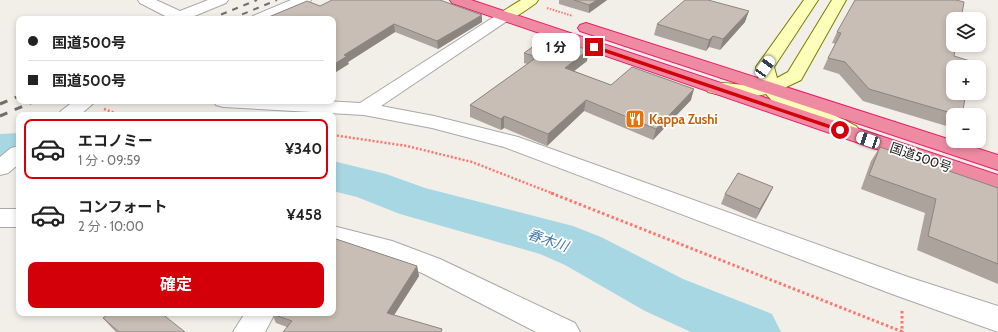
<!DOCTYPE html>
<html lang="ja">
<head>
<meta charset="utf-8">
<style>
  body { margin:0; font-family:Cabin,"Noto Sans JP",sans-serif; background:#f6f6f6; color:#222; height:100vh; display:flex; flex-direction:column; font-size:15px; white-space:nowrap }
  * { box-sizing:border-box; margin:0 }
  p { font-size:13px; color:#767676 }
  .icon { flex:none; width:22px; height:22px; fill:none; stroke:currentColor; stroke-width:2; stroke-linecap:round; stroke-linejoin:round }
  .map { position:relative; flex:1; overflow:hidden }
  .panel { position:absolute; left:16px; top:112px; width:320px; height:204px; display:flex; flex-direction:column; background:#fff; border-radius:8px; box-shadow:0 2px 6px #0003 }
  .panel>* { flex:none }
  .guide { position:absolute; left:16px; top:16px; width:320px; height:88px; border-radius:8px; box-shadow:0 2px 6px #0003; display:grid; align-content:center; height:88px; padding:0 12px; background:#fff }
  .tools { position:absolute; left:946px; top:12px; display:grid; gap:8px }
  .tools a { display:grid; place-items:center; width:40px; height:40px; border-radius:8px; background:#fff; box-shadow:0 2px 6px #0003; font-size:20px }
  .end { position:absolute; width:18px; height:18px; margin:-9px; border:5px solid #d30009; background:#fff; box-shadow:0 0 0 2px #fff }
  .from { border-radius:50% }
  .bubble { position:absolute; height:28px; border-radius:8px; background:#fff; box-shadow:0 2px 6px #0003; font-size:13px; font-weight:700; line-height:28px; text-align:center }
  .car { position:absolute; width:12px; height:24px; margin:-12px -6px; border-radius:5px; box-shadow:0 0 3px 1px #0007; background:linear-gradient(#fff 24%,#345 0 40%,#fff 0 76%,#345 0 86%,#fff 0) }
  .guide b { display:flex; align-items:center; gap:14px; height:38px; font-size:15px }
  .guide b+b { border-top:1px solid #e0e0e0 }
  .guide i { width:10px; height:10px; background:#222 }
  ul { padding:7px 0 0; list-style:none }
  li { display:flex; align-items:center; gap:12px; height:60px; margin:0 8px 6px; padding:0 4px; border:2px solid transparent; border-radius:8px }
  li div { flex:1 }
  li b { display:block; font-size:15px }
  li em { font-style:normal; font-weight:700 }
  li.selected { border-color:#d30009 }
  li>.icon { width:36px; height:36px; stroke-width:1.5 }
  .button { display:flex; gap:8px; margin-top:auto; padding:8px 12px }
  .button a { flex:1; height:46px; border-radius:8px; background:#d30009; color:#fff; font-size:16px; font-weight:700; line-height:46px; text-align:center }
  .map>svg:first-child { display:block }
</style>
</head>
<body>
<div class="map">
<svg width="998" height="332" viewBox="0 0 998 332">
  <rect width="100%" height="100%" fill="#f2eee8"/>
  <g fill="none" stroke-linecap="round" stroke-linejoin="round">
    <path fill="#a6d7e2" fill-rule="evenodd" d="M19 133V159L0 160V134Z
      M333 161 386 174 425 188 573 226 601 237 683 279 772 314 781 332H691L645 311 565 265 540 254 400 214 357 197 333 191Z"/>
    <defs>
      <path id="street" d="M138 0H156L180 11 208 0H228L226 3 187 19H171L140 3Z
        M291 0H311L309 3 271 19H250L253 16Z
        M505 11 510 13 513 16 510 19 381 106 434 116 518 137 908 277 998 306V332L892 294 504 147 432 128 364 115 223 107 216 105 213 101H325L360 103 500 13Z
        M74 101H96L80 115H58L61 111Z
        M19 146V164L8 173 0 175V157L11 148Z
        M0 209H19V227H0Z
        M333 226 392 241 440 259 575 323 580 332H536L422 273 386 259 333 244Z
        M245 313H275L265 332H233Z"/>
      <path id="secondary" d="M521 0H538L536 3C526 10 512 22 500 19L497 16 500 13Z
        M804 0H818L774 67 777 78 788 72 832 0H846L801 80 782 89 789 96 820 108 856 126 859 130 856 134 849 136 842 134 806 116 775 104 766 94C747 98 727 97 708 92L706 88 708 84C725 80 743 88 760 84L756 67Z"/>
      <path id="highway" d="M450 0H471L998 175V191L452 3Z
        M586 23 998 155V170L580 31 578 28 580 25Z"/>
    </defs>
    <use href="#street" stroke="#a8a8a8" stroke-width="2"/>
    <use href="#secondary" stroke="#788100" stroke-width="2"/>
    <use href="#highway" stroke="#e81d6b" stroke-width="2"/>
    <path stroke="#ff756c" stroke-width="2" stroke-dasharray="1.5 1.5" stroke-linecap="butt" d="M547 8 573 16"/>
    <path stroke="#ff756c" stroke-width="2.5" stroke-dasharray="2 2" stroke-linecap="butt" d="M104 109 121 115
      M333 135 407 146 472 162 554 194"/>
    <path stroke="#ff756c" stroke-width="3" stroke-dasharray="2.5 2.5" stroke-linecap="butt" d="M551 193 903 332
      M902 311V332"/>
    <use href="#street" fill="#fff" fill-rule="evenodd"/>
    <use href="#secondary" fill="#fdfeba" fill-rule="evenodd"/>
    <use href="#highway" fill="#ee8ba2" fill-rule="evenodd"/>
    <path stroke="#6f6f6f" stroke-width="2" stroke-dasharray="6 6" stroke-linecap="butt" d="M210 19 257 0
      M231 19 277 0"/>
    <path stroke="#6f6f6f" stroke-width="3" stroke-dasharray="8 8" stroke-linecap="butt" d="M0 104 19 96
      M0 116 35 101"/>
  </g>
  <path fill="#aca39d" d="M559 0H607L589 13 559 4Z
    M320 6 482 15V22L438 49 395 32 348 62 349 64Z
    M745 22 720 50 709 47 706 51 654 35 657 24Z
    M837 32 954 56 962 115H953V128L863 101 839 74 823 69 828 58 836 44 832 43Z
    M588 50 587 61 574 71 611 85 691 100 653 140 584 111 547 146 504 128 501 130 470 117V105L527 64 524 63V53Z
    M880 147 998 188V284L917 250 925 213 861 189 871 161Z
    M773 187 768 197 756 219 721 204 725 194Z
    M417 266 419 276 394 315 287 327 276 323 272 314Z
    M103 318 185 332H116L112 328Z"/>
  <path fill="#8c857f" d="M597 0H607L589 13V5Z
    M749 11 745 22 720 50 723 39Z
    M482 15V22L438 49 437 41Z
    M394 24 395 32 348 62 349 64 333 74V65L344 55Z
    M713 36 709 47 706 51 709 40Z
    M588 50 587 61 564 79 565 68Z
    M694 89 691 100 653 140 656 129Z
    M586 100 584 111 547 146 548 134Z
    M504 116V128L501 130V119Z
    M773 187 768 197 756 219 760 209Z
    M417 266 419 276 389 323 387 313Z"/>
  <path fill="#c8beb6" stroke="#8c857f" d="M332 0H440L482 15 437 41 394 24 344 55 347 56 333 65V19H264L307 1 320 6Z
    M574 0H597L589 5Z
    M685 0H708L749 11 723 39 713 36 709 40 657 24Z
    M855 0H956L964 2 961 19H953V45H956L954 56 970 61 969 67H953V93H966L962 115H958L869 89 845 62 828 58 841 33 837 32Z
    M548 36 588 50 565 68 611 85 632 67 694 89 656 129 586 100 548 134 504 116 501 119 470 105 537 57 524 53Z
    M880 147 998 188V264L928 236 936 199 869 175Z
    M738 173 773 187 760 209 725 194Z
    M333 238 417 266 387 313 442 329 441 332H283L292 321 272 314V313H333Z
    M110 313H161L185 332H119L103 318Z"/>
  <path fill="#d30009" d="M594 45 842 129 843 130 837 131 592 48Z"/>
  <defs>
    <symbol id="restaurant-square" viewBox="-11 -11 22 22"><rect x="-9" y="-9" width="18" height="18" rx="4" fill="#e8710a" stroke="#fff"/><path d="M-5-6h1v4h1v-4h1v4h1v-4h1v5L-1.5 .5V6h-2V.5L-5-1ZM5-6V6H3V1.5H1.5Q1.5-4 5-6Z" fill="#fff"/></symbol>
  </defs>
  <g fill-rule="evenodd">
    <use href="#restaurant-square" x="624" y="108" width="22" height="22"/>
  </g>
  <g text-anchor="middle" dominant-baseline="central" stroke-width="3.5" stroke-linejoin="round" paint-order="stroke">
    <g font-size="13" font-weight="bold" fill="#c56008" stroke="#fff" text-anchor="start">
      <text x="649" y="119">Kappa Zushi</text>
    </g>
    <g font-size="13" fill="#212121" stroke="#fff">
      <text transform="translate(921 157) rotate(19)">国道500号</text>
    </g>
    <g font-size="14" font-style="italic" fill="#4078a9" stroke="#fff">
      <text transform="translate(548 240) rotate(19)">春木川</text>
    </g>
  </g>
</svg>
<div class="tools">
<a><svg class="icon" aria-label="layers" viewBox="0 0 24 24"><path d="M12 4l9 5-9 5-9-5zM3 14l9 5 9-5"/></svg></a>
<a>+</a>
<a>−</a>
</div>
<i class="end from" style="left:840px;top:130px"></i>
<i class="end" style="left:594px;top:47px"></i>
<div class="bubble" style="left:532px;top:33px;width:48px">1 分</div>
<i class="car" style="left:765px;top:67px;rotate:35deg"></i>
<i class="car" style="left:868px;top:140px;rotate:289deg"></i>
<div class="guide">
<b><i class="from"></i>国道500号</b>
<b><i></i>国道500号</b>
</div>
<section class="panel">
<ul>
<li class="selected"><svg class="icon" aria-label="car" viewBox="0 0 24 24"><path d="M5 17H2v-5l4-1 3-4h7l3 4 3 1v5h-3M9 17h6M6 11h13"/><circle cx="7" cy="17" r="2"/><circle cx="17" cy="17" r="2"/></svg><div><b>エコノミー</b><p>1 分 · 09:59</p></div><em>¥340</em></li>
<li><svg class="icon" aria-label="car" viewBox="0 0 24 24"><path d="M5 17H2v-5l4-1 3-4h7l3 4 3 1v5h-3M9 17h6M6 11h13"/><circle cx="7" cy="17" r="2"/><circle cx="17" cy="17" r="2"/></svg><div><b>コンフォート</b><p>2 分 · 10:00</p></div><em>¥458</em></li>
</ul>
<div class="button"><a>確定</a></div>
</section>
</div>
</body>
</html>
